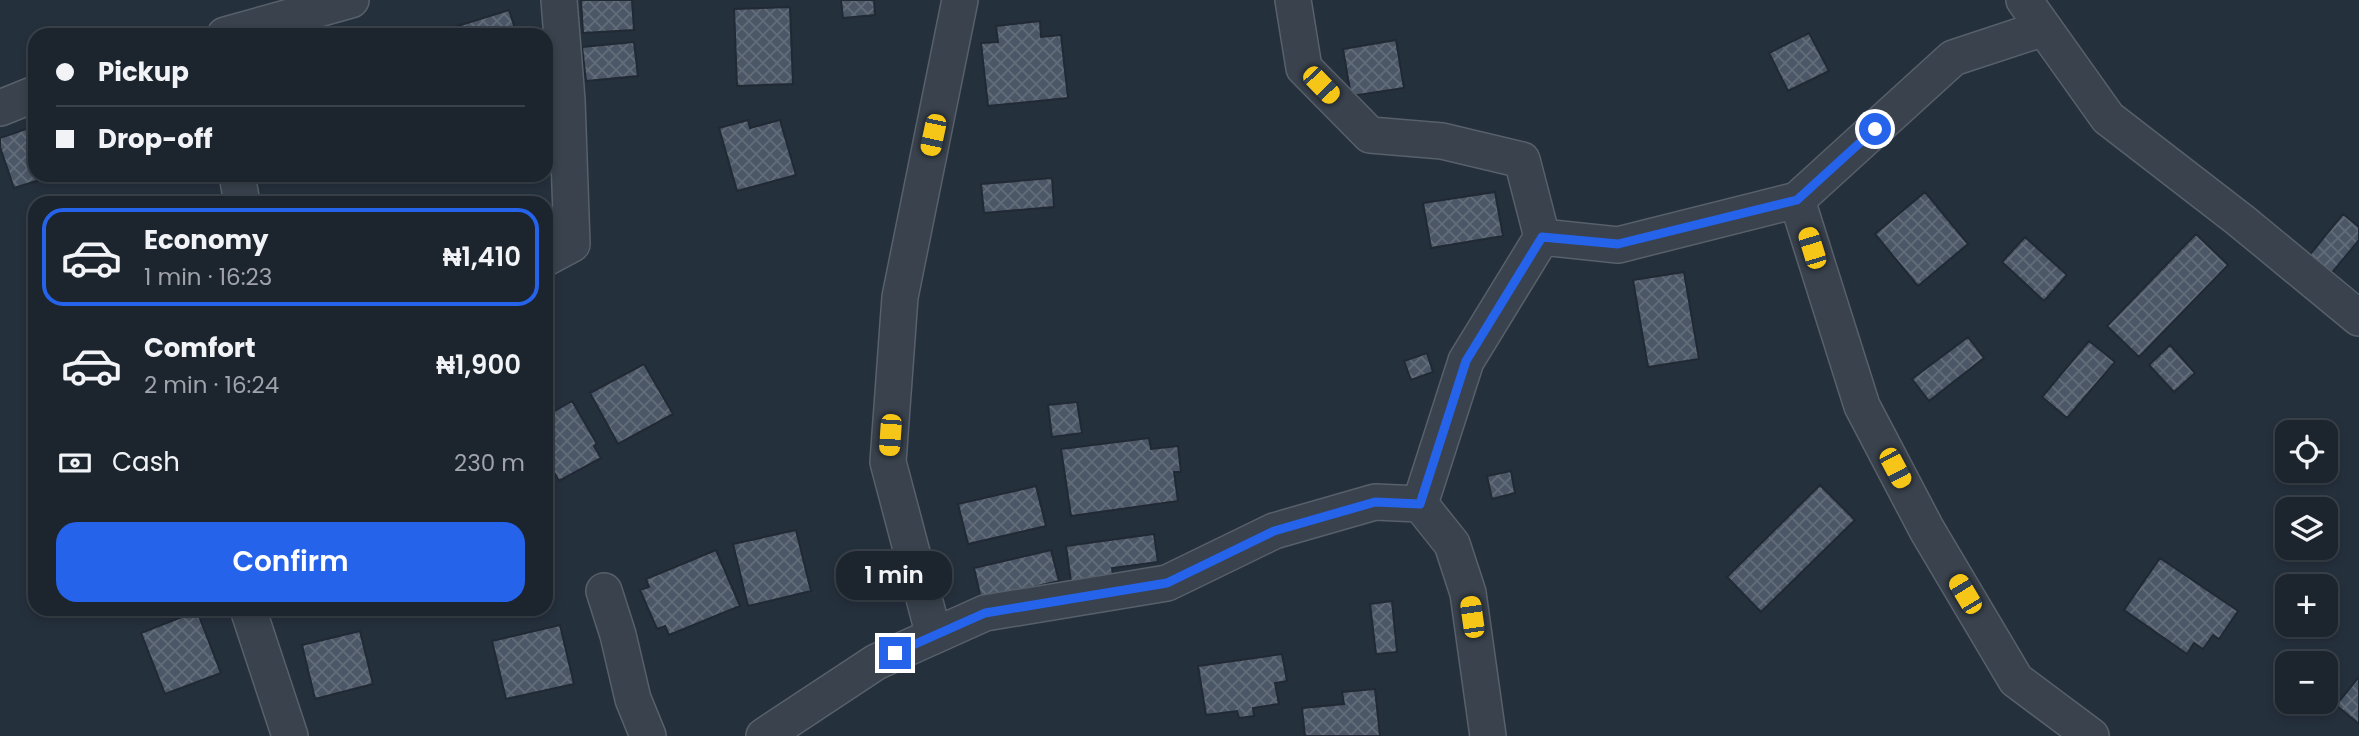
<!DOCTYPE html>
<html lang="en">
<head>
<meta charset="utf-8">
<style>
  body { margin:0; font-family:Poppins,sans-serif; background:#252c36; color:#f1f3f6; height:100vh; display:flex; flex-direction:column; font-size:26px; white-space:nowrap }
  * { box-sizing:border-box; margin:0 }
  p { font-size:23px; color:#a0a4aa }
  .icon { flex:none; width:38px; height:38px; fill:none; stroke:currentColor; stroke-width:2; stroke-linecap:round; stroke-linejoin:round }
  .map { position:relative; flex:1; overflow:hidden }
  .details { position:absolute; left:28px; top:196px; width:525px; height:420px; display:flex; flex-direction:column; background:#1c242e; border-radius:21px; box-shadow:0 4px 10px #0003,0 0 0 2px #3a414a }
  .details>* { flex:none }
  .hud { position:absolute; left:28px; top:28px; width:525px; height:154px; border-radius:21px; box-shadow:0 4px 10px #0003,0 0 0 2px #3a414a; display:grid; align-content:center; height:154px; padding:0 28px; background:#1c242e }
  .fabs { position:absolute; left:2275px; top:420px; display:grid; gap:14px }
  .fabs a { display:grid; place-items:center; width:63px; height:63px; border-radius:14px; background:#1c242e; box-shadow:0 4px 10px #0003,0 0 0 2px #3a414a; font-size:35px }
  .end { position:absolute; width:32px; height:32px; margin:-16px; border:9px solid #2563eb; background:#fff; box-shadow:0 0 0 4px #fff }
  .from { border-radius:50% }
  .bubble { position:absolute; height:49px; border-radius:21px; background:#1c242e; box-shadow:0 4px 10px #0003,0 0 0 2px #3a414a; font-size:23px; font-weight:600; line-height:49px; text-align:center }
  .car { position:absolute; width:21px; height:42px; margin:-21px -10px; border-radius:9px; box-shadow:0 0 5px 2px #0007; background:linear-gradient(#f5c518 24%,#345 0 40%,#f5c518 0 76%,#345 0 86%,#f5c518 0) }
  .hud b { display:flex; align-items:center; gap:24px; height:66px; font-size:26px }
  .hud b+b { border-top:2px solid #3a414a }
  .hud i { width:18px; height:18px; background:#f1f3f6 }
  ul { padding:12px 0 0; list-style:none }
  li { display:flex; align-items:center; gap:21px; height:98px; margin:0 14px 10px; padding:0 14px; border:4px solid transparent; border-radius:21px }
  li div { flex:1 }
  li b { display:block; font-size:26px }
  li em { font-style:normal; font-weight:600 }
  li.current { border-color:#2563eb }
  li>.icon { width:63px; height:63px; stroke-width:1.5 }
  .pay { display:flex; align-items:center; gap:18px; height:77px; padding:0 28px; font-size:26px }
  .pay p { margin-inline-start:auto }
  .action { display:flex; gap:14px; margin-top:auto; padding:14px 28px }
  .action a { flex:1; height:80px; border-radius:21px; background:#2563eb; color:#fff; font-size:28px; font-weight:600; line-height:80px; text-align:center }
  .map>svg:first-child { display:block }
</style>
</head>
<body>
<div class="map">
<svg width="2359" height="736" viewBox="0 0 2359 736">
  <defs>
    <pattern id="building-cross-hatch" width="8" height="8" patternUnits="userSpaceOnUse" patternTransform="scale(1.75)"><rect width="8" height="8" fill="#4b5766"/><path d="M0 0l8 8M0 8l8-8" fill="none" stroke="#636d7a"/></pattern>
  </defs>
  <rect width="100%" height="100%" fill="#25303d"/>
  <path fill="url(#building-cross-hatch)" stroke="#202934" stroke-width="2" d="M581 0H632L634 30 583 33Z
    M841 0H874L875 15 843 18Z
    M790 7 793 84 737 86 734 9Z
    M509 10 517 35H447L445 30Z
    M1040 21 1041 37 1061 35 1068 98 988 106 981 43 998 42 996 26Z
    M1809 33 1829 71 1788 91 1769 53Z
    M1396 40 1404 88 1351 96 1343 49Z
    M634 42 638 76 586 81 582 47Z
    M748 120 750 128 780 120 796 175 737 191 719 128Z
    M29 128 35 145V175H45L46 178 14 188 0 147V138Z
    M1052 178 1054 207 984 213 981 184Z
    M1495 192 1503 236 1431 248 1423 203Z
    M1925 192 1968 244 1918 286 1875 234Z
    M2343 214 2359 227V240L2330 275 2308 257Z
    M2196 234 2228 265 2139 357 2107 326Z
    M2025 237 2067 275 2044 301 2002 262Z
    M1684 272 1699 359 1648 367 1633 280Z
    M1968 337 1984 358 1929 401 1912 379Z
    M2089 341 2115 362 2067 418 2042 397Z
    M2170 345 2195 373 2174 392 2149 365Z
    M1427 353 1433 372 1411 380 1404 361Z
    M644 364 673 414 618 444 590 393Z
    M572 401 597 444 594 446 601 458 559 481 546 459V416Z
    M1077 402 1082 433 1052 437 1048 405Z
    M1149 438 1151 449 1178 446 1181 472H1174L1178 501 1071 516 1061 449Z
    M1511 471 1515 493 1492 499 1487 476Z
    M1820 485 1855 520 1761 612 1727 577Z
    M1036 486 1046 526 968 544 958 504Z
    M796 530 811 591 748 606 733 544Z
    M1154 534 1158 562 1112 568 1115 584 1072 589 1066 546Z
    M716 550 740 606 669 635 665 626 657 629 640 590 649 587 646 579Z
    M1051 550 1059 581 981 599 974 568Z
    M2160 558 2238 611 2219 639 2213 635 2203 649 2194 643 2187 654 2124 610Z
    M1392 601 1397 652 1376 654 1370 604Z
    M197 611 221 673 165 694 141 633Z
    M560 625 574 684 506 699 492 641Z
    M360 631 373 684 315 699 302 645Z
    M1282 654 1287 681 1275 683 1279 704 1253 708 1254 716 1239 718 1237 711 1206 715 1198 666Z
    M2359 677V724L2336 705Z
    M1375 689 1380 736H1305L1302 708 1344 704 1342 692Z"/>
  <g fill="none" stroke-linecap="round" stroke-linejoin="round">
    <defs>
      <path id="street" d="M1293 0 1304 68 1370 135 1442 141 1522 160 1542 237 1618 245 1797 200 1953 58 2044 28
        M2024 0 2108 118 2240 220 2359 318
        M225 35 351 0
        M0 108 35 94
        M237 175 242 203
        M1797 200 1862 406 1927 530 2016 680 2091 736
        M546 258 572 244 567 100 559 0
        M1420 504 1466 361 1542 237
        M604 591 618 635 633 699 648 736
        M248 609 290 736
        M934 636 888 462 900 297 960 0
        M764 736 876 662 985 613 1167 583 1274 531 1375 502 1420 504 1452 544 1468 593 1488 736"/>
    </defs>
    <use href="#street" stroke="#57606b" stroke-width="38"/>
    <use href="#street" stroke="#39424d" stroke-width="35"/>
  </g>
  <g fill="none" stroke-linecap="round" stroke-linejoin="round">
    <path stroke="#2563eb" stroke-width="9" d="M895 653 985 613 1167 583 1274 531 1375 502 1420 504 1466 361 1542 237 1618 244 1797 200 1875 129"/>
  </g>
</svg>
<div class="fabs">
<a><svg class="icon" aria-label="locate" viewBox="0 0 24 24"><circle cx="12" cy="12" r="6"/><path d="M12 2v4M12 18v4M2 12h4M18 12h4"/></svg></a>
<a><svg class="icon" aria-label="layers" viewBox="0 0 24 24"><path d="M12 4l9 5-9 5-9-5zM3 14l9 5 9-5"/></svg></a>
<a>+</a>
<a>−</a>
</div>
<i class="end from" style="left:1875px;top:129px"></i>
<i class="end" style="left:895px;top:653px"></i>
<div class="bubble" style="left:836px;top:551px;width:116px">1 min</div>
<i class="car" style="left:1321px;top:85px;rotate:136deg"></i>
<i class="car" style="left:933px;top:135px;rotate:192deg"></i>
<i class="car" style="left:1812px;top:248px;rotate:343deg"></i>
<i class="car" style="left:890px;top:435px;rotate:184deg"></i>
<i class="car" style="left:1895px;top:468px;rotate:152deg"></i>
<i class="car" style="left:1965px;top:594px;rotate:329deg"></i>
<i class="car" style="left:1472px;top:617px;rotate:352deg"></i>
<div class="hud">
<b><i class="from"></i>Pickup</b>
<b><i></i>Drop-off</b>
</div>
<section class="details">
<ul>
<li class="current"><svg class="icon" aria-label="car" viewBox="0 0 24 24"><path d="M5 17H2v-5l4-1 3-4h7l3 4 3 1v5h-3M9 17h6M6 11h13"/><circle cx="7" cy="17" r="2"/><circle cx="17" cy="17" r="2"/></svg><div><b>Economy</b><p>1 min · 16:23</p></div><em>₦1,410</em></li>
<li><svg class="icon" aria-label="car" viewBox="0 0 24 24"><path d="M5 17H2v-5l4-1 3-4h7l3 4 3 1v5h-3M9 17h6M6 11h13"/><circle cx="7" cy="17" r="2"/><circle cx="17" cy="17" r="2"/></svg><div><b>Comfort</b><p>2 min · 16:24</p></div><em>₦1,900</em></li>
</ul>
<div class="pay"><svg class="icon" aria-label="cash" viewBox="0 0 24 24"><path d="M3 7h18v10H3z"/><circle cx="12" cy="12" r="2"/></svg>Cash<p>230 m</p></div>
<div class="action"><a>Confirm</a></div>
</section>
</div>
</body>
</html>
